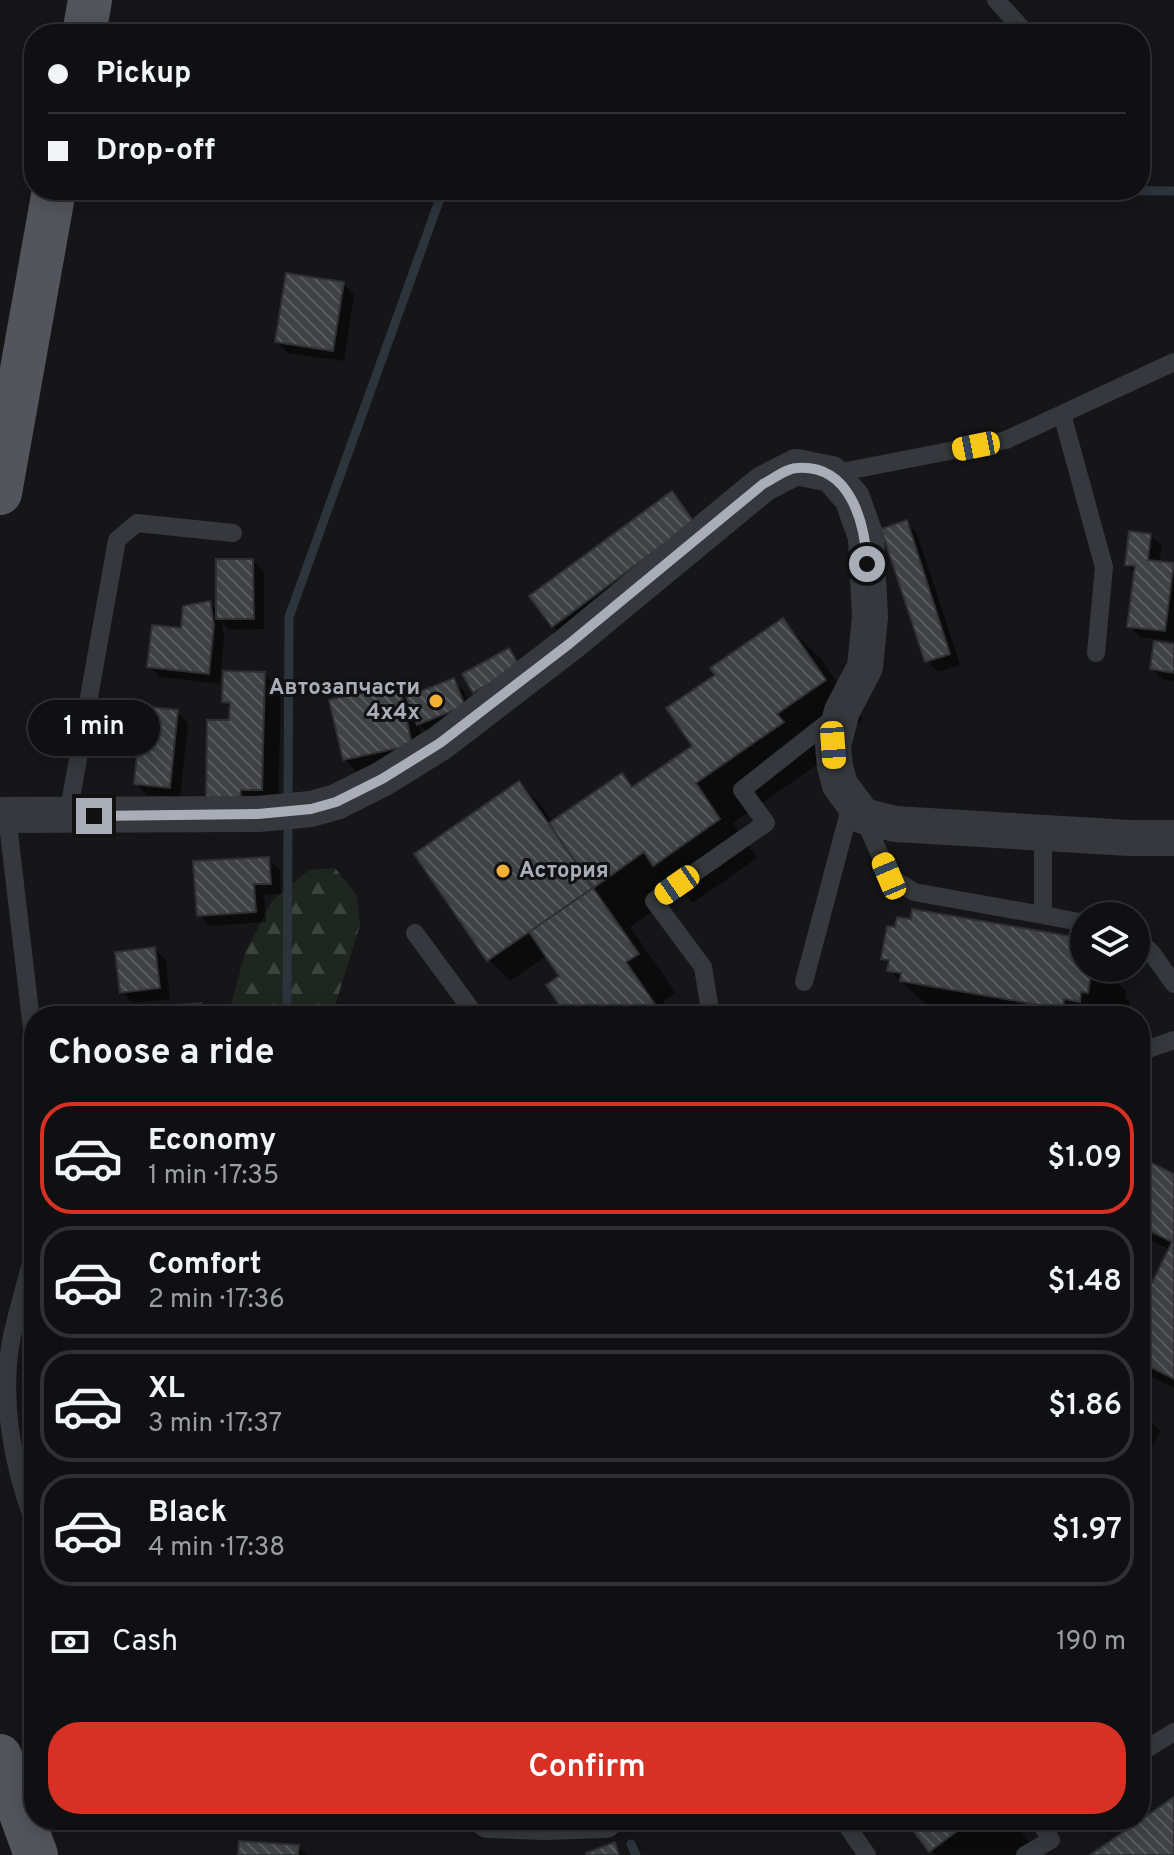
<!DOCTYPE html>
<html lang="en">
<head>
<meta charset="utf-8">
<style>
  body { margin:0; font-family:Overpass,sans-serif; background:#19191b; color:#f1f3f6; height:100vh; display:flex; flex-direction:column; font-size:30px; white-space:nowrap }
  * { box-sizing:border-box; margin:0 }
  p { font-size:26px; color:#9c9d9f }
  .icon { flex:none; width:44px; height:44px; fill:none; stroke:currentColor; stroke-width:2; stroke-linecap:round; stroke-linejoin:round }
  .map { position:relative; flex:1; overflow:hidden }
  .sheet { position:absolute; left:24px; top:1006px; width:1126px; height:824px; display:flex; flex-direction:column; background:#101012; border-radius:32px; box-shadow:0 4px 20px #0003,0 0 0 2px #303032 }
  .sheet>* { flex:none }
  .guide { position:absolute; left:24px; top:24px; width:1126px; height:176px; border-radius:32px; box-shadow:0 4px 20px #0003,0 0 0 2px #303032; display:grid; align-content:center; height:176px; padding:0 24px; background:#101012 }
  .tools { position:absolute; left:1070px; top:902px; display:grid; gap:16px }
  .tools a { display:grid; place-items:center; width:80px; height:80px; border-radius:50%; background:#101012; box-shadow:0 4px 20px #0003,0 0 0 2px #303032; font-size:40px }
  .end { position:absolute; width:36px; height:36px; margin:-18px; border:10px solid #a8adb8; background:#111; box-shadow:0 0 0 4px #111 }
  .from { border-radius:50% }
  .bubble { position:absolute; height:56px; border-radius:28px; background:#101012; box-shadow:0 4px 20px #0003,0 0 0 2px #303032; font-size:26px; font-weight:600; line-height:56px; text-align:center }
  .car { position:absolute; width:24px; height:48px; margin:-24px -12px; border-radius:10px; box-shadow:0 0 6px 2px #0007; background:linear-gradient(#f5c518 24%,#345 0 40%,#f5c518 0 76%,#345 0 86%,#f5c518 0) }
  .guide b { display:flex; align-items:center; gap:28px; height:76px; font-size:30px }
  .guide b+b { border-top:2px solid #303032 }
  .guide i { width:20px; height:20px; background:#f1f3f6 }
  ul { padding:0; list-style:none }
  li { display:flex; align-items:center; gap:24px; height:112px; margin:0 16px 12px; padding:0 8px; border:4px solid #303032; border-radius:32px }
  li div { flex:1 }
  li b { display:block; font-size:30px }
  li em { font-style:normal; font-weight:600 }
  li.current { border-color:#d93025 }
  li>.icon { width:72px; height:72px; stroke-width:1.5 }
  h2 { padding:0 24px; font-size:36px; line-height:96px }
  .pay { display:flex; align-items:center; gap:20px; height:88px; padding:0 24px; font-size:30px }
  .pay p { margin-inline-start:auto }
  .button { display:flex; gap:16px; margin-top:auto; padding:16px 24px }
  .button a { flex:1; height:92px; border-radius:32px; background:#d93025; color:#fff; font-size:32px; font-weight:600; line-height:92px; text-align:center }
  .map>svg:first-child { display:block }
</style>
</head>
<body>
<div class="map">
<svg width="1174" height="1855" viewBox="0 0 1174 1855">
  <defs>
    <pattern id="forest-firs" width="22" height="20" patternUnits="userSpaceOnUse" patternTransform="scale(2)"><rect width="22" height="20" fill="#1e261f"/><path d="M5 1l3.5 6h-7zM16 11l3.5 6h-7z" fill="#3c433d"/></pattern>
    <pattern id="building-back-hatch" width="6" height="6" patternUnits="userSpaceOnUse" patternTransform="scale(2)"><rect width="6" height="6" fill="#404145"/><path d="M-1 5l2 2M0 0l6 6M5-1l2 2" fill="none" stroke="#595a5e"/></pattern>
  </defs>
  <rect width="100%" height="100%" fill="#161618"/>
  <path fill="url(#forest-firs)" d="M335 868 357 896 360 925 333 1012 335 1016H232L231 1005 245 953 272 901 309 870Z"/>
  <path fill="#0007" d="M1140 65 1144 69V91H1140Z
    M343 284 354 295 344 361 288 353 277 342Z
    M671 494 688 511 709 540 570 642 553 626Z
    M906 522 917 533 960 665 938 672 927 661Z
    M1151 536 1162 546 1159 563 1174 566V641L1140 637 1129 626 1136 574 1127 565Z
    M253 561 264 572V629L229 630 222 622 224 638 220 684 160 677 149 666 209 603 218 612Z
    M782 620 821 659 863 720 814 753 821 762 733 823 757 858 693 903 681 891 630 927 676 993 663 1002 673 1016H570L562 976 548 955 510 981 489 960 519 783 541 805 553 823 622 775 635 788 695 746 718 675Z
    M1174 646V681L1163 680 1152 669Z
    M264 674 281 691 278 806 224 815 232 709 224 701Z
    M453 680 464 691 475 717 430 735 419 724 427 761 361 776 344 759 398 686 409 697Z
    M177 712 188 723 180 798 147 795 136 784Z
    M269 859 280 870 281 894 264 895 266 922 210 926 199 915Z
    M1074 939 1084 949V968H1103L1126 991 1125 997 1130 1003 1128 1016H938L889 970 890 965 883 959Z
    M155 949 166 960 170 999 133 1003 122 992Z
    M201 1005 212 1016H143Z
    M1140 1161 1174 1176V1388L1140 1371V1311L1170 1250 1140 1235Z
    M1140 1410 1160 1431 1140 1472Z
    M908 1820H1012L1030 1844 1015 1855H935Z
    M298 1847 307 1855H240Z"/>
  <g fill="none" stroke-linecap="round" stroke-linejoin="round">
    <path stroke="#2c353c" stroke-width="9" d="M1029 190 1174 191
      M288 805 289 617 443 190
      M287 1016 288 819
      M631 1844 636 1855"/>
  </g>
  <path fill="url(#building-back-hatch)" stroke="#303034" stroke-width="2" d="M286 273 344 282 333 351 275 342Z
    M672 491 694 522 552 627 529 596Z
    M907 520 950 654 925 662 881 529Z
    M1129 531 1151 534 1148 560 1174 563 1165 631 1127 627 1135 566 1125 565Z
    M216 559H253L254 619H216Z
    M210 601 214 625 209 674 147 667 152 625 181 628 183 606Z
    M783 618 826 680 777 714 784 722 696 783 720 819 653 866 644 852 593 888 549 823 622 773 632 787 692 746 666 708 715 675 710 668Z
    M1154 641 1174 644V673L1150 669Z
    M509 648 520 667 473 693 462 674Z
    M223 671 265 672 262 790H241L240 800H206L207 720H229L230 703 222 702Z
    M454 678 465 706 417 725 406 697Z
    M399 684 412 745 343 760 329 700Z
    M142 706 178 710 170 788 134 784Z
    M519 781 593 888 487 961 414 854Z
    M269 857 271 884H254L256 912 197 916 193 861Z
    M593 888 639 954 626 962 661 1013 656 1016H567L546 985 559 976 529 932Z
    M912 909 1075 937 1073 948 1084 950V968H1092L1088 993 1081 992 1080 1002 1064 999 1063 1009 900 981 901 973 887 971 889 960 881 959 887 926 895 927 897 917 911 919Z
    M155 947 160 988 120 993 115 952Z
    M201 1003 203 1016H141L140 1008Z
    M1140 1157 1174 1174V1379L1140 1362V1307L1172 1242 1140 1226Z
    M1174 1797V1855H1090Z
    M905 1820H972L929 1852Z
    M239 1841 299 1845 298 1855H238Z
    M615 1842 619 1855H586V1853Z"/>
  <g fill="none" stroke-linecap="round" stroke-linejoin="round">
    <path stroke="#37383d" stroke-width="18" d="M996 0 1027 34
      M1062 414 1104 567 1096 653
      M831 474 1006 440 1174 362
      M68 815 117 540 137 523 233 533
      M7 816 34 1046
      M863 816 889 876 914 892 1043 915
      M1043 833V915L1084 923
      M415 933 476 1016
      M1136 938 1151 952 1174 984
      M804 982 852 801
      M711 1016 703 967 654 901 766 823 742 790 836 716
      M1140 1052 1174 1040
      M34 1252C27 1280 18 1308 12 1336 0 1396 12 1465 34 1522
      M1140 1753 1174 1732
      M843 1820 867 1855
      M1025 1855 1051 1840 1039 1820"/>
    <path stroke="#37383d" stroke-width="36" d="M0 815 258 814 311 809 336 802 382 779 440 743 569 644 763 484 796 467 831 474 852 498 866 537 870 617 865 667 842 711 833 745 835 767 840 785 863 816 895 824 1130 838H1174
      M488 1820 545 1822 605 1820"/>
    <path stroke="#53555c" stroke-width="44" d="M84 34 90 0
      M0 493 54 190
      M0 1756 36 1855"/>
  </g>
  <g fill="none" stroke-linecap="round" stroke-linejoin="round">
    <path stroke="#a8adb8" stroke-width="10" d="M94 816 258 814 311 809 336 802 382 779 440 743 569 644 763 484C773 479 787 468 797 468 850 464 865 522 867 564"/>
  </g>
  <g fill="#f2b134" stroke="#111113" stroke-width="3">
    <circle cx="436" cy="701" r="8"/>
    <circle cx="503" cy="871" r="8"/>
  </g>
  <g text-anchor="middle" dominant-baseline="central" stroke-width="6" stroke-linejoin="round" paint-order="stroke">
    <g font-size="22" font-weight="bold" fill="#a8adb8" stroke="#111113" text-anchor="end">
      <text x="420" y="688">Автозапчасти<tspan x="420" dy="25">4х4х</tspan></text>
      <text x="519" y="871" text-anchor="start">Астория</text>
    </g>
  </g>
</svg>
<div class="tools">
<a><svg class="icon" aria-label="layers" viewBox="0 0 24 24"><path d="M12 4l9 5-9 5-9-5zM3 14l9 5 9-5"/></svg></a>
</div>
<i class="end from" style="left:867px;top:564px"></i>
<i class="end" style="left:94px;top:816px"></i>
<div class="bubble" style="left:28px;top:700px;width:132px">1 min</div>
<i class="car" style="left:976px;top:446px;rotate:259deg"></i>
<i class="car" style="left:833px;top:745px;rotate:176deg"></i>
<i class="car" style="left:889px;top:876px;rotate:337deg"></i>
<i class="car" style="left:677px;top:885px;rotate:235deg"></i>
<div class="guide">
<b><i class="from"></i>Pickup</b>
<b><i></i>Drop-off</b>
</div>
<section class="sheet">
<h2>Choose a ride</h2>
<ul>
<li class="current"><svg class="icon" aria-label="car" viewBox="0 0 24 24"><path d="M5 17H2v-5l4-1 3-4h7l3 4 3 1v5h-3M9 17h6M6 11h13"/><circle cx="7" cy="17" r="2"/><circle cx="17" cy="17" r="2"/></svg><div><b>Economy</b><p>1 min · 17:35</p></div><em>$1.09</em></li>
<li><svg class="icon" aria-label="car" viewBox="0 0 24 24"><path d="M5 17H2v-5l4-1 3-4h7l3 4 3 1v5h-3M9 17h6M6 11h13"/><circle cx="7" cy="17" r="2"/><circle cx="17" cy="17" r="2"/></svg><div><b>Comfort</b><p>2 min · 17:36</p></div><em>$1.48</em></li>
<li><svg class="icon" aria-label="car" viewBox="0 0 24 24"><path d="M5 17H2v-5l4-1 3-4h7l3 4 3 1v5h-3M9 17h6M6 11h13"/><circle cx="7" cy="17" r="2"/><circle cx="17" cy="17" r="2"/></svg><div><b>XL</b><p>3 min · 17:37</p></div><em>$1.86</em></li>
<li><svg class="icon" aria-label="car" viewBox="0 0 24 24"><path d="M5 17H2v-5l4-1 3-4h7l3 4 3 1v5h-3M9 17h6M6 11h13"/><circle cx="7" cy="17" r="2"/><circle cx="17" cy="17" r="2"/></svg><div><b>Black</b><p>4 min · 17:38</p></div><em>$1.97</em></li>
</ul>
<div class="pay"><svg class="icon" aria-label="cash" viewBox="0 0 24 24"><path d="M3 7h18v10H3z"/><circle cx="12" cy="12" r="2"/></svg>Cash<p>190 m</p></div>
<div class="button"><a>Confirm</a></div>
</section>
</div>
</body>
</html>
